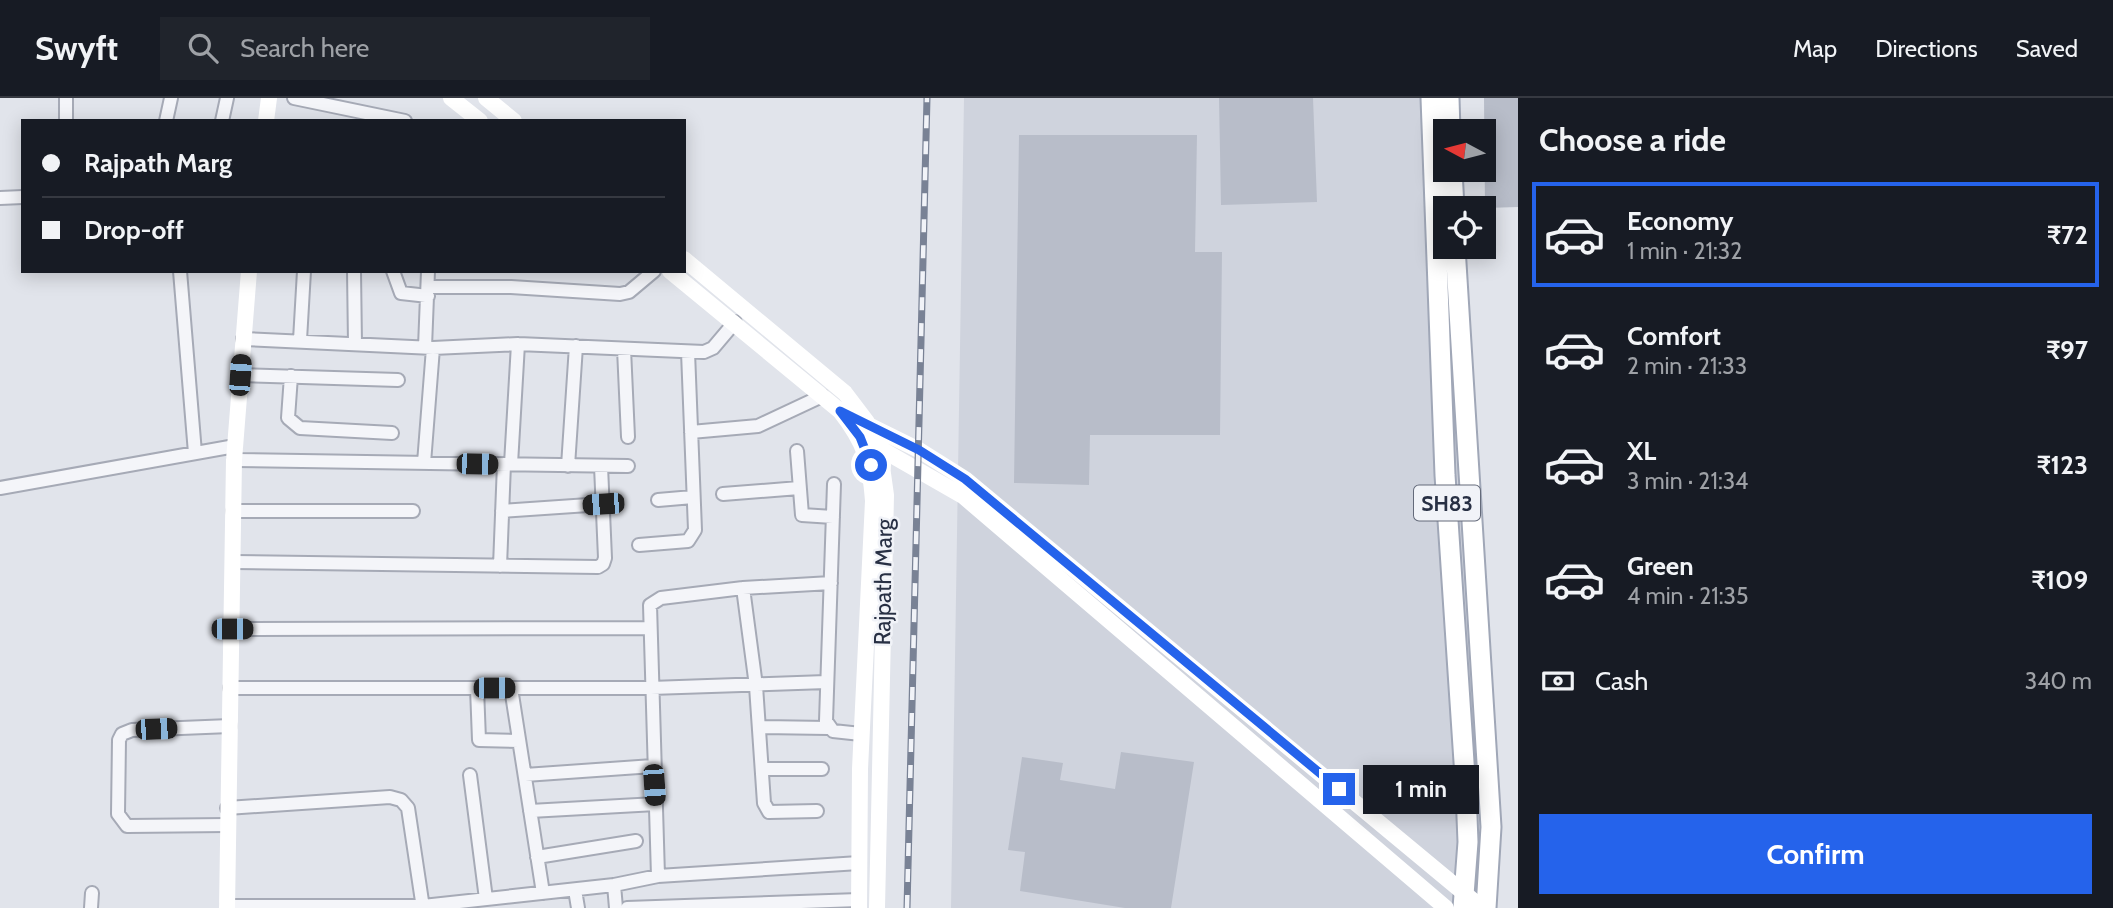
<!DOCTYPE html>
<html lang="en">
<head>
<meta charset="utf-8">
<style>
  body { margin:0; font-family:Cabin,sans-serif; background:#20242c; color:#f1f3f6; height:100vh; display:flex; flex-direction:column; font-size:26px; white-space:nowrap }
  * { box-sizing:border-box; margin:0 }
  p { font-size:23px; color:#9ea1a6 }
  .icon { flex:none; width:38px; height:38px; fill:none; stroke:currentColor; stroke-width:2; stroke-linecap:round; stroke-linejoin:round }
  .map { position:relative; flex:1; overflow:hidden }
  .sheet { display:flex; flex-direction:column; background:#171b24; width:595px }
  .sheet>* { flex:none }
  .banner { position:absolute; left:21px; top:21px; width:665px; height:154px; border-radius:0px; box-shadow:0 4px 18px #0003; display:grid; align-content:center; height:154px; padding:0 21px; background:#171b24 }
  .needle { width:46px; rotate:277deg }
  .controls { position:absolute; left:1433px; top:21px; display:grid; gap:14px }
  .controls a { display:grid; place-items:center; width:63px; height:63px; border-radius:0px; background:#171b24; box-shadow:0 4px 18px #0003; font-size:35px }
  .end { position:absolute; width:32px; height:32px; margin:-16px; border:9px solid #2563eb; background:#fff; box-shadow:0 0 0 4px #fff }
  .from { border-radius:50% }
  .bubble { position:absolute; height:49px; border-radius:0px; background:#171b24; box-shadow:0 4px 18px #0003; font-size:23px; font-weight:800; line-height:49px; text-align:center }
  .car { position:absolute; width:21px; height:42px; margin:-21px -10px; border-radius:9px; box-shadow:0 0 5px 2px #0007; background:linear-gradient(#222 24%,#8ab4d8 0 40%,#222 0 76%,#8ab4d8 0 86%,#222 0) }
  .banner b { display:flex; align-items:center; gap:24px; height:66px; font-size:26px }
  .banner b+b { border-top:2px solid #363941 }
  .banner i { width:18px; height:18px; background:#f1f3f6 }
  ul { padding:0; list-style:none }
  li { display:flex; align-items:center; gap:21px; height:105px; margin:0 14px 10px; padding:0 7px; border:4px solid transparent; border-radius:0px }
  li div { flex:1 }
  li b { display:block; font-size:26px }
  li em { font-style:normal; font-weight:800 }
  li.current { border-color:#2563eb }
  li>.icon { width:63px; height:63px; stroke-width:1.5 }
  h2 { padding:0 21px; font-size:32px; line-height:84px }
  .pay { display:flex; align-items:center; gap:18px; height:77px; padding:0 21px; font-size:26px }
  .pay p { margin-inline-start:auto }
  .cta { display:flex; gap:14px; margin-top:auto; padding:14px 21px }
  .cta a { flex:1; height:80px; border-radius:0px; background:#2563eb; color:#fff; font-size:28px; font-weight:800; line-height:80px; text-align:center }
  header { display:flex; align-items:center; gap:42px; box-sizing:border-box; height:98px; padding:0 35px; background:#171b24; border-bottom:2px solid #363941 }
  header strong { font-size:33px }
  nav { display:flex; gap:38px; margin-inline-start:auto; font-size:24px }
  .search { width:490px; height:63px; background:#20242c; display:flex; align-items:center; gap:18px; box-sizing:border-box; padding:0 24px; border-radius:0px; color:#9ea1a6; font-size:26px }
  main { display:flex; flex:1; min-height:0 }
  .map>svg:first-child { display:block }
</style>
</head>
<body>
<header>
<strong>Swyft</strong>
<div class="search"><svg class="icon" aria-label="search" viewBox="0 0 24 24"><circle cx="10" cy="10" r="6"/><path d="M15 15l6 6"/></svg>Search here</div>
<nav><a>Map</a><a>Directions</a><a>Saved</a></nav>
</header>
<main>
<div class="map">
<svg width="1518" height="810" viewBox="0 0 1518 810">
  <rect width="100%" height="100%" fill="#e1e4eb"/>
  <path fill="#cfd3dd" d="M964 0H1442L1446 149 1482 735 1474 810H951Z"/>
  <path fill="#b8bdc9" d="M1219 0H1313L1317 104 1221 107Z
    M1484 0H1518V109L1485 110Z
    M1019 37H1197L1195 154H1222L1220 337H1090L1089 387 1014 385Z
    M1121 654 1194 664 1171 810H1125L1020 793 1025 754 1008 752 1022 659 1063 665 1060 682 1115 691Z"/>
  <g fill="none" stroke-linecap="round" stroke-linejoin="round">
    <defs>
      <path id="street" d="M294 0 405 23
        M66 23V0
        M166 23 171 0
        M222 23 227 0
        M0 100 23 99
        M180 173 195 355
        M354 173 355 246
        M393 173 401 195 428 198
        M428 189H511L620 196 629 194 654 173
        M243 241 433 250 518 246 704 254 713 250 735 224
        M300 242 304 173
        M425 249 428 173
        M624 251 628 339
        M240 277 398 282
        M291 278 288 320 300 330 392 335
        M691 334 758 328 822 298
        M797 353 802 417 833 419
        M234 362 628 368
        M424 365 433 250
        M511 366 518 246
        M568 368 576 248
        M834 386 826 623 833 633 861 636
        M0 390 235 348
        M723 396 799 390
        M658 402 693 399
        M233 413H413
        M502 413 603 406
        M639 447 688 443 695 432 688 254
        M233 464 598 469 603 466 605 460 601 368
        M500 468 504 366
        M743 490 756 588 764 705 769 714 817 713
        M232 531 650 530
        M230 590H651L826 584
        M477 590 479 642 519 643
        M511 590 543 795
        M759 629 828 630
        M762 671H822
        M470 677 486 801
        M525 677 653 668
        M227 710 390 699 401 702 408 710 423 810
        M530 713 656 706
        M227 727 127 728 118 716 119 642 122 636 132 632 230 628
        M537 759 636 743
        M658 778 650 507 661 500 743 490 831 485
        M614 787 616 810
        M575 792 578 810
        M227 808H423L614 787 658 778 859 765
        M91 810 92 795
        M627 810 859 802"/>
      <path id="primary" d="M1431 0 1445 377 1466 694 1468 744 1463 810
        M1449 0 1450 33
        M1452 72 1454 110
        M1455 149 1491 729 1486 810"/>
    </defs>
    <use href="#street" stroke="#a6aab6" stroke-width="16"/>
    <use href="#primary" stroke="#a0a7b7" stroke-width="23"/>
    <use href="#street" stroke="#f4f5f9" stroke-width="12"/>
    <path stroke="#fff" stroke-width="16" d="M451 0 480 23
      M486 0 514 23
      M266 23 269 0
      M684 161 845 295 867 324
      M670 173 840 313C865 345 870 363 873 403L860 671 859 810
      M840 313 919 352 965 381 1482 810
      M860 339 963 398 1446 810
      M227 810 234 362 249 173
      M877 810 886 397 879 347"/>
    <use href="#primary" stroke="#fff" stroke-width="19"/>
    <defs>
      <path id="rail" d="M907 810 927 0"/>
    </defs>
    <use href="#rail" stroke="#798295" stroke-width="7"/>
    <use href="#rail" stroke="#f1f3f8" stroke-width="4.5" stroke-dasharray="13" stroke-linecap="butt"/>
  </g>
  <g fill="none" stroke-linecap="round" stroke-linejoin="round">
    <path stroke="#2563eb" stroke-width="9" d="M871 367 860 339 840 313 919 352 965 381 1339 691"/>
  </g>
  <g text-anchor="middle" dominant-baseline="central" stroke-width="5" stroke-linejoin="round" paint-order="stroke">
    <rect fill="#f1f3f8" stroke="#646a7a" stroke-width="2" x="1414" y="387.5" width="66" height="35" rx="5"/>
    <g font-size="21" font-weight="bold" fill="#283044">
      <text x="1447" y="405">SH83</text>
    </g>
    <g font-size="23" fill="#283044" stroke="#f1f3f8">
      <text transform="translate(883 484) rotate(-89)">Rajpath Marg</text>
    </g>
  </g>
</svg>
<div class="controls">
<a><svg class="needle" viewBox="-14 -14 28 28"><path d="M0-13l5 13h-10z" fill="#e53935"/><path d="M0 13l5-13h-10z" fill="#9ea1a6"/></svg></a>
<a><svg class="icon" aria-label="locate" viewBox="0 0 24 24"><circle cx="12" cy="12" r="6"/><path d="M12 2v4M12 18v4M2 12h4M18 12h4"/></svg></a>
</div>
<i class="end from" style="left:871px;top:367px"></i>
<i class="end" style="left:1339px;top:691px"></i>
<div class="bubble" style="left:1363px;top:667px;width:116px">1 min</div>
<i class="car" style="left:240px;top:277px;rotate:4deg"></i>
<i class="car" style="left:477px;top:366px;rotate:91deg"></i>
<i class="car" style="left:603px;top:406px;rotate:266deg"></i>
<i class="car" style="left:232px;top:531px;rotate:90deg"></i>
<i class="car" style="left:494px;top:590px;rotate:90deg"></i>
<i class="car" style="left:156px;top:631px;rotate:88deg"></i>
<i class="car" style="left:654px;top:687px;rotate:176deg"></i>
<div class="banner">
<b><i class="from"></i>Rajpath Marg</b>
<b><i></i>Drop-off</b>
</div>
</div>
<section class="sheet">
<h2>Choose a ride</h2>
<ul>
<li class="current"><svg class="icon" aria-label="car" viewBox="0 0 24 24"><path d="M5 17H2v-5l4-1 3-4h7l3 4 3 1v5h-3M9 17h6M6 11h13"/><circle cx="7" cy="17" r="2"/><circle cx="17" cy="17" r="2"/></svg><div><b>Economy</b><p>1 min · 21:32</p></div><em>₹72</em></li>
<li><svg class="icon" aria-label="car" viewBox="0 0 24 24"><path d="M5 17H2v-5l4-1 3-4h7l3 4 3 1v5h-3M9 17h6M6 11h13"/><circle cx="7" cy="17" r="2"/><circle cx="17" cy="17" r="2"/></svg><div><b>Comfort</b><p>2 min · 21:33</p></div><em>₹97</em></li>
<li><svg class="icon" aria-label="car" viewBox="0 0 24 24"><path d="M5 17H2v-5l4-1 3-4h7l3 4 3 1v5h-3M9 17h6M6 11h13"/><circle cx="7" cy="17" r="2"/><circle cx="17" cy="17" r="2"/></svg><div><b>XL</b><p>3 min · 21:34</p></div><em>₹123</em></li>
<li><svg class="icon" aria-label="car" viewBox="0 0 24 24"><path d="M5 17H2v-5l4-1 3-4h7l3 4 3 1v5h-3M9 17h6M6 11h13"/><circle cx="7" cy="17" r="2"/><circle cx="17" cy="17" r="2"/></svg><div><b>Green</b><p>4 min · 21:35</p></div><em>₹109</em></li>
</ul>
<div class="pay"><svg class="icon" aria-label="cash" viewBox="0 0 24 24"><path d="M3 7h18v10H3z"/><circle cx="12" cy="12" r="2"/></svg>Cash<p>340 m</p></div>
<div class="cta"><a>Confirm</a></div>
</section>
</main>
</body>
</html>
